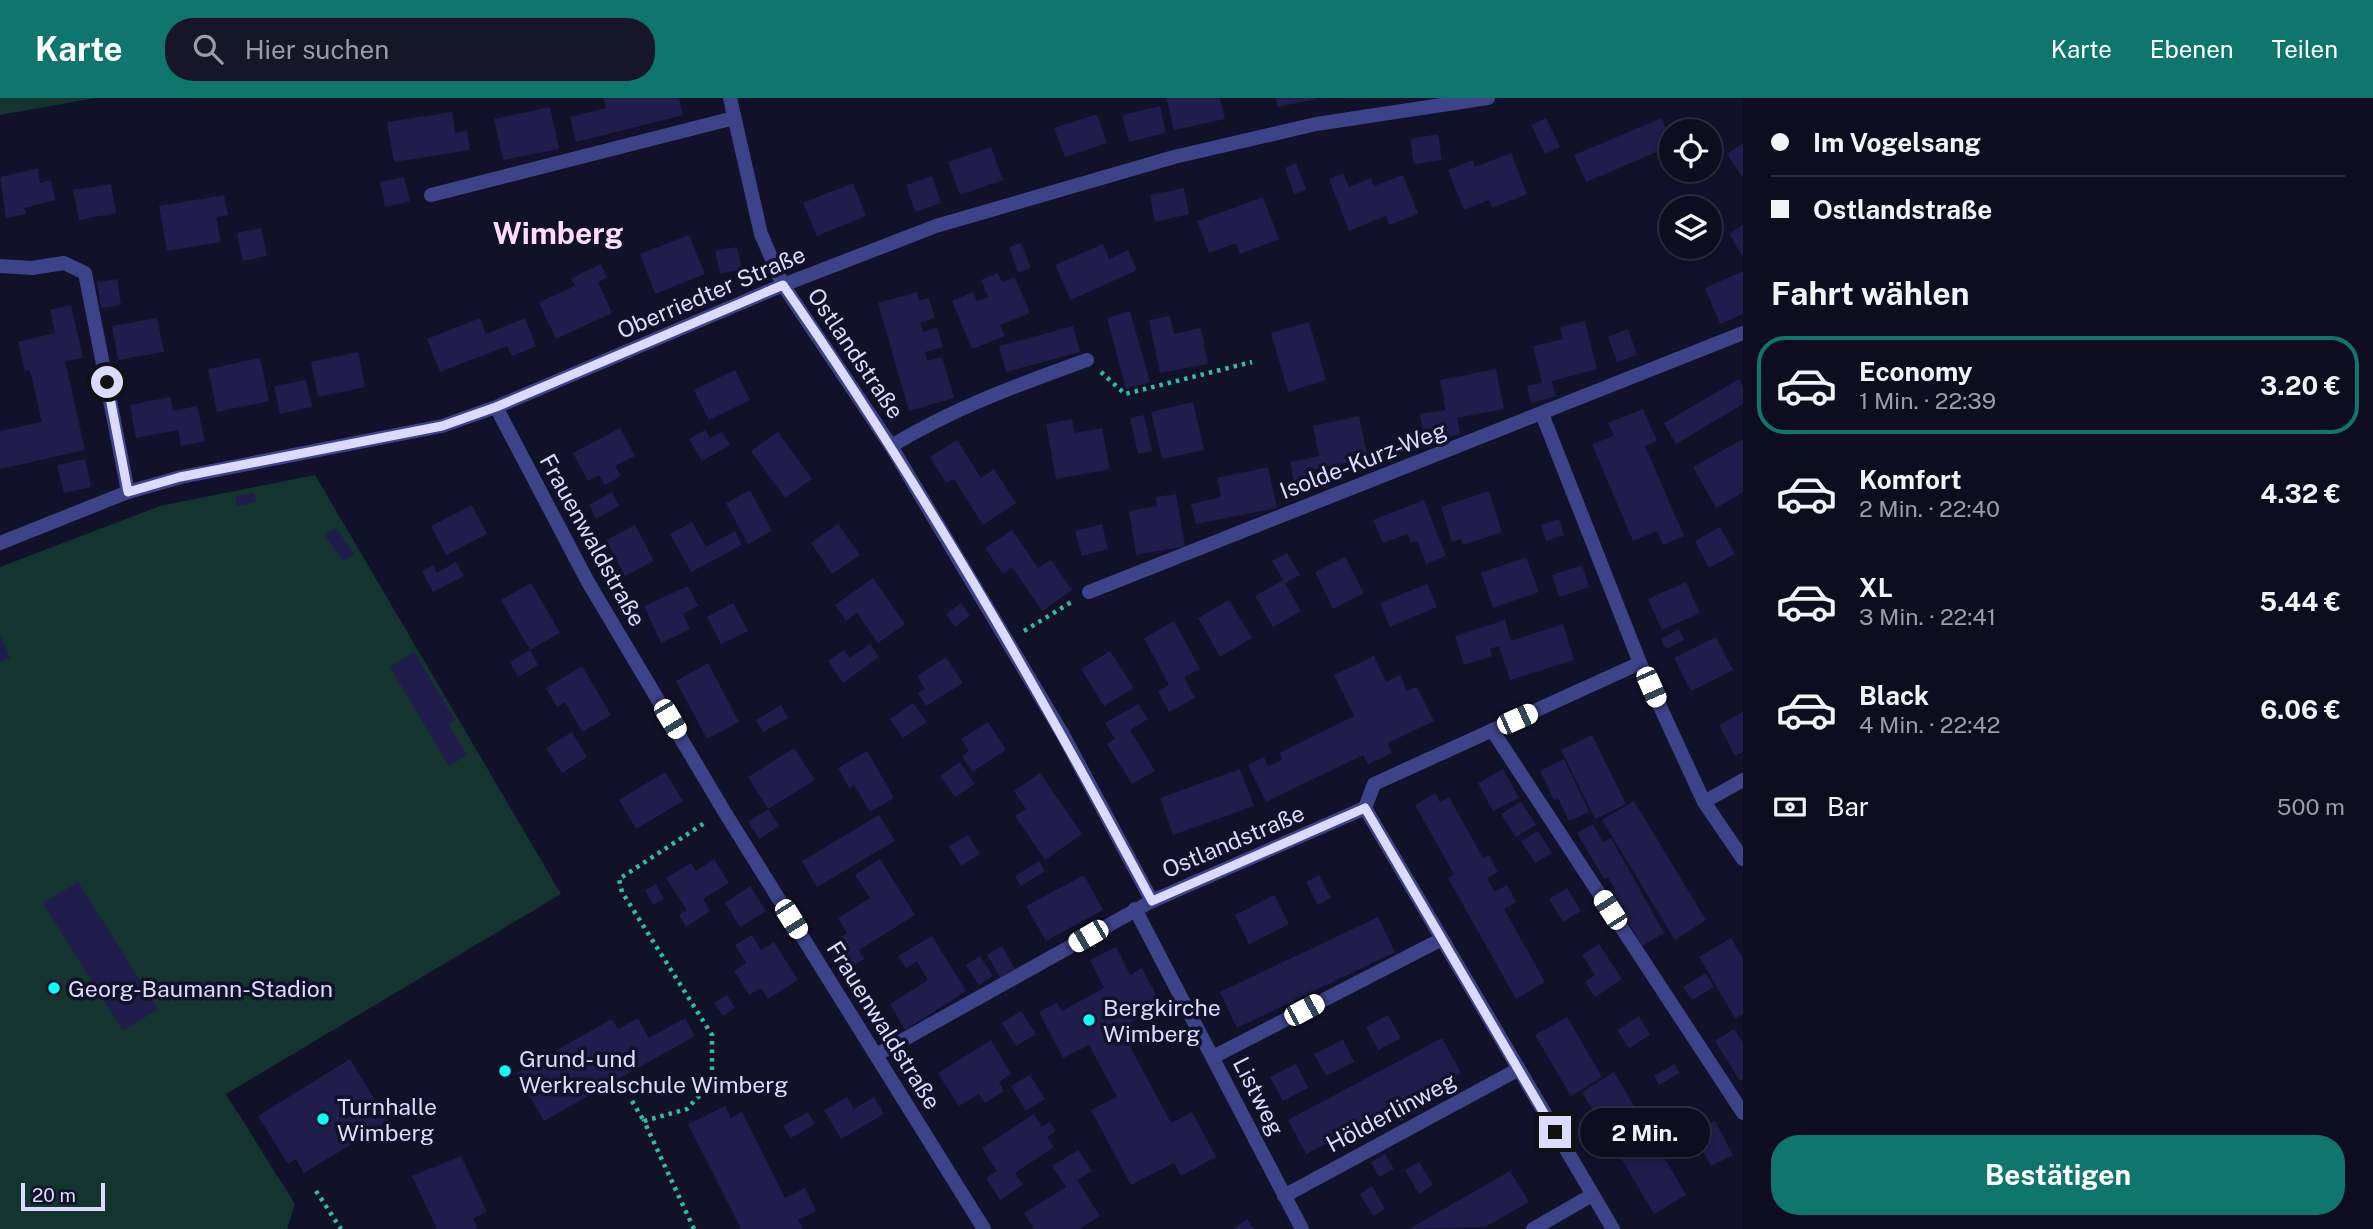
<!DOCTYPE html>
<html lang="de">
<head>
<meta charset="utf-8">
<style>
  body { margin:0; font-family:"Public Sans",sans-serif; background:#171629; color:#f1f3f6; height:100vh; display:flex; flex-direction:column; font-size:26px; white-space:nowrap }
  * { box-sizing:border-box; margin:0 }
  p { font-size:23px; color:#9b9ca5 }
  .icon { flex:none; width:38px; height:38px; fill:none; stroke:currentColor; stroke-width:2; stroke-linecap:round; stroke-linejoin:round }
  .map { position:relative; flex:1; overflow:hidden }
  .drawer { display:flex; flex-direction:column; background:#0e0d20; width:630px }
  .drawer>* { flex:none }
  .guide { display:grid; align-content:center; height:154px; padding:0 28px; background:#0e0d20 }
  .buttons { position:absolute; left:1659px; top:21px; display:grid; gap:14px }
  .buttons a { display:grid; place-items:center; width:63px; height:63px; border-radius:50%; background:#0e0d20; box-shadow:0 4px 10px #0003,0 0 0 2px #2e2d3e; font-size:35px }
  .scale { position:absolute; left:21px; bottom:18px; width:84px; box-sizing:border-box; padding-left:7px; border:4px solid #dadbff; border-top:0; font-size:19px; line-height:24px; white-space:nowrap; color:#dadbff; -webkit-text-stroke:5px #12112a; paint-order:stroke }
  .end { position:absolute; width:32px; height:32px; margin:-16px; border:9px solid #dadbff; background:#111; box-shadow:0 0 0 4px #111 }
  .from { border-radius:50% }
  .bubble { position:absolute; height:49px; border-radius:24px; background:#0e0d20; box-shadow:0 4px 10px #0003,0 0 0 2px #2e2d3e; font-size:23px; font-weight:700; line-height:49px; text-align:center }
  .car { position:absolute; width:21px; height:42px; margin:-21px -10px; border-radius:9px; box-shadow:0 0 5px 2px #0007; background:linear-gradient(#fff 24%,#345 0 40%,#fff 0 76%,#345 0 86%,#fff 0) }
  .guide b { display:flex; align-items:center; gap:24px; height:66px; font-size:26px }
  .guide b+b { border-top:2px solid #2e2d3e }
  .guide i { width:18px; height:18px; background:#f1f3f6 }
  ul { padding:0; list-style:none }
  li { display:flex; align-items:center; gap:21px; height:98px; margin:0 14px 10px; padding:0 14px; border:4px solid transparent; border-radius:28px }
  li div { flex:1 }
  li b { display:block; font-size:26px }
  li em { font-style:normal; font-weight:700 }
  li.selected { border-color:#0f766e }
  li>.icon { width:63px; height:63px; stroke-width:1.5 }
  h2 { padding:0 28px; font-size:32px; line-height:84px }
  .pay { display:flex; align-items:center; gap:18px; height:77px; padding:0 28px; font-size:26px }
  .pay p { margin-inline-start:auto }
  .cta { display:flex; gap:14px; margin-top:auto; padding:14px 28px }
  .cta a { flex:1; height:80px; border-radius:28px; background:#0f766e; color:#fff; font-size:28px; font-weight:700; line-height:80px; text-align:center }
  header { display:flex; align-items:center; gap:42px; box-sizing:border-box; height:98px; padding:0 35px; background:#0f766e; color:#fff }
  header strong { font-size:33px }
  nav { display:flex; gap:38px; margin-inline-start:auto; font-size:24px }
  .search { width:490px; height:63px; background:#171629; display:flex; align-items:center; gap:18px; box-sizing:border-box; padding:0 24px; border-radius:28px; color:#9b9ca5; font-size:26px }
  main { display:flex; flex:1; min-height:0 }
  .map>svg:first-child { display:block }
</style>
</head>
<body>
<header>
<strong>Karte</strong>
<div class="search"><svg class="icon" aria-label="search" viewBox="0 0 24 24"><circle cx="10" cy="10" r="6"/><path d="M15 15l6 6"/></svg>Hier suchen</div>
<nav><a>Karte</a><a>Ebenen</a><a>Teilen</a></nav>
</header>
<main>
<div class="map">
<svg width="1743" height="1131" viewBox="0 0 1743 1131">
  <rect width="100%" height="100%" fill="#12112a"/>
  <path fill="#13342f" d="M0 0H95L0 17Z
    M315 377 561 796 226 996 295 1106 287 1131H0V469L160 408Z"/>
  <path fill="#201c4b" d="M603 0H679L683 17 576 44 570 19 606 10Z
    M1166 0H1220L1225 21 1174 32Z
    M1276 0H1316V1L1278 9Z
    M1160 8 1166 35 1129 44 1122 17Z
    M550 9 559 51 503 62 494 21Z
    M452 14 455 35 467 33 470 52 394 64 387 24Z
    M1097 16 1107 45 1065 59 1054 30Z
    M1546 20 1560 49 1545 56 1531 27Z
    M1662 20 1671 48 1586 84 1574 57Z
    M1438 36 1442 62 1414 66 1410 41Z
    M1743 45V80L1727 56Z
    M991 49 1003 82 960 97 948 64Z
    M1511 55 1527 96 1492 110 1489 102 1464 112 1448 72 1473 62 1475 69Z
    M1296 65 1306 92 1294 96 1285 70Z
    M38 70 40 85 51 82 55 102 24 110 26 116 6 120 0 79Z
    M1343 75 1349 89 1371 80 1374 88 1403 77 1418 116 1389 127 1386 118 1349 133 1329 81Z
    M932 78 941 105 915 114 906 87Z
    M404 79 410 103 385 109 380 84Z
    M853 85 866 118 817 138 803 105Z
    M111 86 116 115 79 122 73 92Z
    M1184 90 1189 116 1155 124 1150 97Z
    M224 97 228 117 216 119 221 144 167 153 159 108Z
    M1263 99 1279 141 1240 156 1236 145 1209 155 1197 123Z
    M1743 127V159L1729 136Z
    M261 130 267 158 243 163 237 135Z
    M689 137 705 176 655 196 640 156Z
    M1021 145 1031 170 1018 175 1009 149Z
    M1103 146 1109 161 1128 152 1137 172 1071 202 1055 167Z
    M737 149 742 171 720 176 715 153Z
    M601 166 607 180 598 184 612 215 556 241 539 204 575 188 571 180Z
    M1743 173V216L1720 226 1705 190Z
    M998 175 1002 184 1015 179 1030 215 1000 227 1005 238 972 251 952 203 973 194 977 203 988 199 981 182Z
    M117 181 121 207 101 210 97 184Z
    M917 194 919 202 929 200 935 220 920 225 923 234 937 230 943 249 925 254 927 263 942 259 954 300 909 313 878 205Z
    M71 207 83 260 65 263 85 352 0 371V333L42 324 30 272 25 273 18 244 55 235 50 212Z
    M1130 213 1150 284 1126 291 1107 220Z
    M1170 218 1174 236 1201 230 1208 266 1160 275 1149 222Z
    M157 220 164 254 118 262 112 228Z
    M480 220 486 236 525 220 536 248 512 258 507 248 440 274 427 241Z
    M1585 223 1597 271 1552 283 1556 298 1531 305 1527 288 1542 285 1533 248 1563 241 1560 229Z
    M1309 224 1326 282 1288 294 1271 235Z
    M1073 228 1080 254 1006 274 999 248Z
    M1628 231 1637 257 1617 264 1608 239Z
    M358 254 365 289 318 299 311 264Z
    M260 260 269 303 217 314 208 271Z
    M1496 271 1504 311 1457 320 1460 336 1425 343 1420 316 1446 312 1440 282Z
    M735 272 750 302 709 322 694 292Z
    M1739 281 1743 289V306L1676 346 1664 325Z
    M306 282 312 309 280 316 274 288Z
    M170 299 173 313 197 308 205 343 181 348 178 332 136 340 130 307Z
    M1193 304 1204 352 1162 361 1151 314Z
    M1643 311 1657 343 1645 348 1684 438 1663 447 1657 433 1633 443 1592 346 1614 338 1608 325Z
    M1144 317 1152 353 1138 356 1130 320Z
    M1359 318 1368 360 1307 373 1310 387 1295 390 1290 364 1319 358 1313 328Z
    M1072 321 1075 335 1102 330 1110 371 1056 381 1046 326Z
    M620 330 635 358 615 368 621 378 605 387 599 377 588 383 573 355Z
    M705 332 710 340 722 334 730 347 702 363 689 341Z
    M778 334 812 381 785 400 751 353Z
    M1743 341V394L1716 410 1693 369Z
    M957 342 981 380 994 371 1016 405 983 427 954 381 946 385 930 359Z
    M85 361 91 389 64 395 57 367Z
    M1268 369 1277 410 1196 426 1191 406 1221 399 1217 380Z
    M750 392 772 433 748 446 726 405Z
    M1489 393 1502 434 1463 447 1461 441 1452 444 1441 409Z
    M612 394 619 408 596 421 589 407Z
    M254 395 256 404 237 408 235 398Z
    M1176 396 1185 448 1136 457 1129 413 1157 408 1156 399Z
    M1424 402 1446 458 1426 466 1417 443 1411 445 1408 436 1383 445 1373 422Z
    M472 407 487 436 446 457 431 428Z
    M1559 421 1564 437 1546 443 1541 427Z
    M692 424 706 449 735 433 742 447 691 474 670 436Z
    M838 426 860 457 832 476 811 445Z
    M1102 426 1108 451 1082 458 1075 433Z
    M635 427 654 463 625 478 606 442Z
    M1720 429 1735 456 1709 470 1695 443Z
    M336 430 354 456 343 463 325 437Z
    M1012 432 1038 470 1051 462 1072 492 1042 513 1012 469 1003 476 985 450Z
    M1287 455 1300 477 1285 485 1301 513 1273 529 1255 498 1283 482 1272 463Z
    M1345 459 1364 495 1333 511 1315 474Z
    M1526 459 1539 494 1493 510 1481 475Z
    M456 464 464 478 433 494 422 473 433 467 437 475Z
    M1582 467 1589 489 1559 499 1552 477Z
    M873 480 905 526 878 545 857 515 846 523 835 507Z
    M1686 484 1700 515 1662 532 1648 501Z
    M531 485 560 535 530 552 501 502Z
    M1427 486 1437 509 1390 529 1380 505Z
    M688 488 698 508 683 516 690 531 661 545 644 508Z
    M1229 502 1252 540 1220 559 1198 520Z
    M733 505 748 533 721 546 707 519Z
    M961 505 970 518 955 529 946 516Z
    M1505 522 1511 543 1563 526 1574 562 1510 582 1499 548 1490 551 1492 558 1464 567 1455 538Z
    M1174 523 1200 571 1184 579 1195 600 1169 614 1158 593 1169 587 1144 540Z
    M1679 531 1684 542 1666 551 1661 541Z
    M0 536 10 560 0 564Z
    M1716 539 1733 572 1691 593 1674 560Z
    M870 546 879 559 843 585 828 563 844 552 850 560Z
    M530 552 538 567 518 579 510 564Z
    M1110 553 1134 590 1104 608 1081 571Z
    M414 554 455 622 448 626 467 657 449 668 390 569Z
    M1374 558 1386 584 1400 577 1407 593 1417 589 1434 623 1388 645 1392 655 1368 666 1363 657 1266 704 1248 667 1264 659 1268 668 1282 662 1279 655 1354 618 1334 577Z
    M946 559 963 585 926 608 918 595 925 591 917 578Z
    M708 565 739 624 707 641 676 583Z
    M582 568 611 617 582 634 565 604 557 609 546 590Z
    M913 605 927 624 903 640 890 621Z
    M1138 606 1148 621 1130 632 1155 673 1132 686 1107 646 1115 641 1105 625Z
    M781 607 788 620 763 634 756 622Z
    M1743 614V654L1735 658 1719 627Z
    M988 624 1006 652 972 674 962 658 969 653 961 641Z
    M572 634 587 659 562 675 546 650Z
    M1592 637 1626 706 1595 721 1561 652Z
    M794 650 815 682 768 711 779 728 759 741 748 724 768 711 748 679Z
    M867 653 894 700 870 714 854 687 849 690 838 670Z
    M1564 661 1589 714 1569 723 1558 700 1554 702 1540 673Z
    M960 664 975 686 955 699 940 678Z
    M1240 671 1254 708 1173 737 1160 700Z
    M1503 671 1519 700 1493 713 1478 685Z
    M665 674 683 703 636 731 619 702Z
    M1040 675 1082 736 1045 762 1015 718 1026 711 1014 693Z
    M1435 695 1440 704 1449 699 1483 760 1489 757 1498 774 1487 780 1494 794 1507 787 1516 804 1504 811 1545 884 1516 901 1448 780 1454 776 1415 707Z
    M1634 703 1706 822 1675 842 1602 722Z
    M1521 704 1536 727 1516 739 1501 716Z
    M879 717 895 743 817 789 802 763Z
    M1593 726 1603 744 1611 740 1664 835 1642 848 1611 794 1615 792 1608 779 1604 781 1577 735Z
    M1538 733 1552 755 1535 765 1521 743Z
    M968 737 980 756 961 768 949 748Z
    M714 761 729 785 703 801 710 813 686 829 679 817 687 812 666 780 691 765 696 773Z
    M880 761 915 817 859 852 864 861 847 872 831 845 847 835 838 820 870 800 855 777Z
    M1039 763 1045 773 1021 788 1015 778Z
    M1084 777 1103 812 1046 843 1026 808Z
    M1319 777 1331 800 1318 807 1306 784Z
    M78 784 158 911 123 933 43 805Z
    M656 786 664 801 653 807 645 792Z
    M750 788 766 813 740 829 725 805Z
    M1567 790 1581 813 1563 824 1549 801Z
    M1274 797 1289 826 1249 846 1235 817Z
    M1378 819 1395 854 1237 930 1220 894Z
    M752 837 761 852 774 844 798 882 768 901 761 890 749 897 734 873 746 865 735 847Z
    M932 838 966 893 905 932 890 906 928 882 917 863 906 870 898 858Z
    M1731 840 1743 860V916L1735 920 1699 859Z
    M1599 846 1622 881 1595 899 1585 884 1595 877 1582 857Z
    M1002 848 1015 871 1000 880 987 857Z
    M1116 849 1130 877 1142 870 1162 908 1120 930 1171 1025 1192 1014 1216 1059 1181 1078 1174 1065 1131 1087 1091 1012 1117 999 1089 947 1063 960 1039 914 1057 905 1062 913 1104 890 1090 862Z
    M980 858 993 878 979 887 966 867Z
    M1706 875 1714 889 1692 902 1683 889Z
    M727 897 735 910 723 918 714 905Z
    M1021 913 1036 936 1016 948 1002 925Z
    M1388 917 1401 940 1378 952 1366 929Z
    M1639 918 1650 937 1629 950 1617 932Z
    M1567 919 1602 979 1571 998 1535 937Z
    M638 920 649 940 685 920 695 938 544 1023 516 975 612 921 618 931Z
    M1734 931 1743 945V981L1740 983 1715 943Z
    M1442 940 1461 975 1306 1056 1288 1022Z
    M991 942 1011 976 999 984 1004 993 985 1005 979 996 959 1008 938 975Z
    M1343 942 1354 964 1326 978 1314 956Z
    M350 961 388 1024 304 1075 296 1061 288 1066 258 1018Z
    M1296 966 1308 990 1283 1003 1270 979Z
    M1674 966 1680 975 1659 987 1654 978Z
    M1614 974 1686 1097 1654 1116 1582 994Z
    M1030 977 1045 1001 1026 1013 1011 988Z
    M847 999 854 1011 874 999 884 1016 841 1041 824 1012Z
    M725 1008 731 1020 742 1014 785 1100 805 1090 816 1113 798 1122 803 1131H741L688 1026Z
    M808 1014 815 1026 791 1040 783 1028Z
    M1034 1016 1042 1029 1050 1024 1056 1033 1047 1039 1054 1049 1015 1075 1023 1087 1000 1102 986 1080 997 1073 982 1050Z
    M1715 1023 1733 1057 1711 1068 1693 1034Z
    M1078 1052 1092 1073 1077 1082 1100 1118 1079 1131H1034L1024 1115 1066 1089 1052 1068Z
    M1385 1056 1394 1071 1379 1079 1371 1064Z
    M461 1058 487 1114 473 1120 478 1131H437L412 1078Z
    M1419 1064 1433 1087 1419 1096 1405 1072Z
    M1510 1073 1529 1104 1485 1129 1409 1131Z
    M1372 1088 1385 1111 1373 1118 1360 1096Z
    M1247 1121 1254 1131H1233Z"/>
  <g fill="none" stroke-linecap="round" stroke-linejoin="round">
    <path stroke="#30bda2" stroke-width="4.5" stroke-dasharray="3.5 5" stroke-linecap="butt" d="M1101 274 1125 296 1252 264
      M1024 533 1073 503
      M632 1003 644 1023
      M316 1093 341 1131
      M694 1131 644 1023 687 1011 712 984V937L622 794 619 781 706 724"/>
    <path stroke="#3c4389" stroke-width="14" d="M32 170 64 165 85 175 128 394
      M1492 632 1743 1015
      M876 957 1152 803"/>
    <path stroke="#3c4389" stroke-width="14" d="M730 0 761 136 783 187 891 348 1062 635 1152 803 1365 710 1613 1131
      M431 97 734 20
      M0 168 32 170
      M496 309 588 484 724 713 984 1131
      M1542 316 1640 565 1704 704 1743 761
      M891 348C958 308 1015 288 1087 262
      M0 445 128 394 181 379 442 328 496 309 783 187 936 128 1174 59 1316 26 1488 0
      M1089 494 1743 235
      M1704 704 1743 682
      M1365 710 1374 686 1640 565
      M1135 811 1302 1131
      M1213 959 1442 841
      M1284 1098 1519 971
      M1533 1131 1592 1097"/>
  </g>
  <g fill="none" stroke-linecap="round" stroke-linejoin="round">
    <path stroke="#dadbff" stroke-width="9" d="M107 284 128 394 180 379 442 328 496 309 783 187C920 384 1039 592 1152 803L1365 710 1555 1034"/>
  </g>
  <g fill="#06fff7" stroke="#12112a" stroke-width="2.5">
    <circle cx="54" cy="890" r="7"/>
    <circle cx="1089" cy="922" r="7"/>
    <circle cx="505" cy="973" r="7"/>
    <circle cx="323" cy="1021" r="7"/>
  </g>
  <g text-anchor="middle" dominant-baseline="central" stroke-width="7" stroke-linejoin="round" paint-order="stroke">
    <g font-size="23" fill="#dadbff" stroke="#12112a">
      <text transform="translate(711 194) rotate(-23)">Oberriedter Straße</text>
      <text transform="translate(856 255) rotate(56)">Ostlandstraße</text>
      <text transform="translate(1363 362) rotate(-21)">Isolde-Kurz-Weg</text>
      <text transform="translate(593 442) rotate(61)">Frauenwaldstraße</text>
      <text transform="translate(1233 743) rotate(-23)">Ostlandstraße</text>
      <text transform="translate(884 927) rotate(58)">Frauenwaldstraße</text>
      <text transform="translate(1259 998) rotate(63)">Listweg</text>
      <text transform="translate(1391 1014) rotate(-28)">Hölderlinweg</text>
    </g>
    <g font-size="23" fill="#dadbff" stroke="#12112a" text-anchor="start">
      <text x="68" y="890">Georg-Baumann-Stadion</text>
      <text x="1103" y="909">Bergkirche<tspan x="1103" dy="26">Wimberg</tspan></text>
      <text x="519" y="960">Grund- und<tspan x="519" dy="26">Werkrealschule Wimberg</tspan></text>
      <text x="337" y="1008">Turnhalle<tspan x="337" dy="26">Wimberg</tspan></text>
    </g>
    <g font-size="30" font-weight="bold" fill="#ffdcf7" stroke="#12112a">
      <text x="558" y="135">Wimberg</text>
    </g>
  </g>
</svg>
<div class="buttons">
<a><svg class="icon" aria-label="locate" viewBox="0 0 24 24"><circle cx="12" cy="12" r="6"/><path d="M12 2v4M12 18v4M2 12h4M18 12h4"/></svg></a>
<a><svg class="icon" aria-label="layers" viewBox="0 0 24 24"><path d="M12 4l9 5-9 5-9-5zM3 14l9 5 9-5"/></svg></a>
</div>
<div class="scale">20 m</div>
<i class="end from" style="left:107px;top:284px"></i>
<i class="end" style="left:1555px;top:1034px"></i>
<div class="bubble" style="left:1580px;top:1010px;width:130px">2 Min.</div>
<i class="car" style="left:1651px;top:589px;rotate:156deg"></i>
<i class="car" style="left:670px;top:621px;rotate:149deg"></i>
<i class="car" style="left:1517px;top:621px;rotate:66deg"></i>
<i class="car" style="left:1610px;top:812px;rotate:327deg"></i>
<i class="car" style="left:791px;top:821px;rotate:148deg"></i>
<i class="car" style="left:1088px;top:838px;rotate:240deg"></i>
<i class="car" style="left:1304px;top:912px;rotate:62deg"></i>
</div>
<section class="drawer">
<div class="guide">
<b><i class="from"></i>Im Vogelsang</b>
<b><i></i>Ostlandstraße</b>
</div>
<h2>Fahrt wählen</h2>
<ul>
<li class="selected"><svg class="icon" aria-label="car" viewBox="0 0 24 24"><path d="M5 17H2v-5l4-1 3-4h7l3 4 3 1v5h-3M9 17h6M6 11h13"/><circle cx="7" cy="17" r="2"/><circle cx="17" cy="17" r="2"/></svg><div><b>Economy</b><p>1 Min. · 22:39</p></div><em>3.20 €</em></li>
<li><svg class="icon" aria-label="car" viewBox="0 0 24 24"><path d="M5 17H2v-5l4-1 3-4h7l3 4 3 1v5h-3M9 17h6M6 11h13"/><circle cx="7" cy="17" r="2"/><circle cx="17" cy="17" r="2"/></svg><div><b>Komfort</b><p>2 Min. · 22:40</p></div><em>4.32 €</em></li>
<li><svg class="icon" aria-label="car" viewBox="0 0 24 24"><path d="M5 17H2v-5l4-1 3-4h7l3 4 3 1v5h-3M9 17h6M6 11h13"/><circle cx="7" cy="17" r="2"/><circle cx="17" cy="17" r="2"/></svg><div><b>XL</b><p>3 Min. · 22:41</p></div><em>5.44 €</em></li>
<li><svg class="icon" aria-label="car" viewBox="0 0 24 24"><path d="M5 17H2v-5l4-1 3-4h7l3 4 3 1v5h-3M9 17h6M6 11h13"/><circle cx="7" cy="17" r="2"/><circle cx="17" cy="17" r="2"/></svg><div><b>Black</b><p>4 Min. · 22:42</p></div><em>6.06 €</em></li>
</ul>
<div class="pay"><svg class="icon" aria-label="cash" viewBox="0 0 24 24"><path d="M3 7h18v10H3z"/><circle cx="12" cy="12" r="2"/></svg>Bar<p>500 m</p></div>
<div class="cta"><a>Bestätigen</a></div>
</section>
</main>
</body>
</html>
